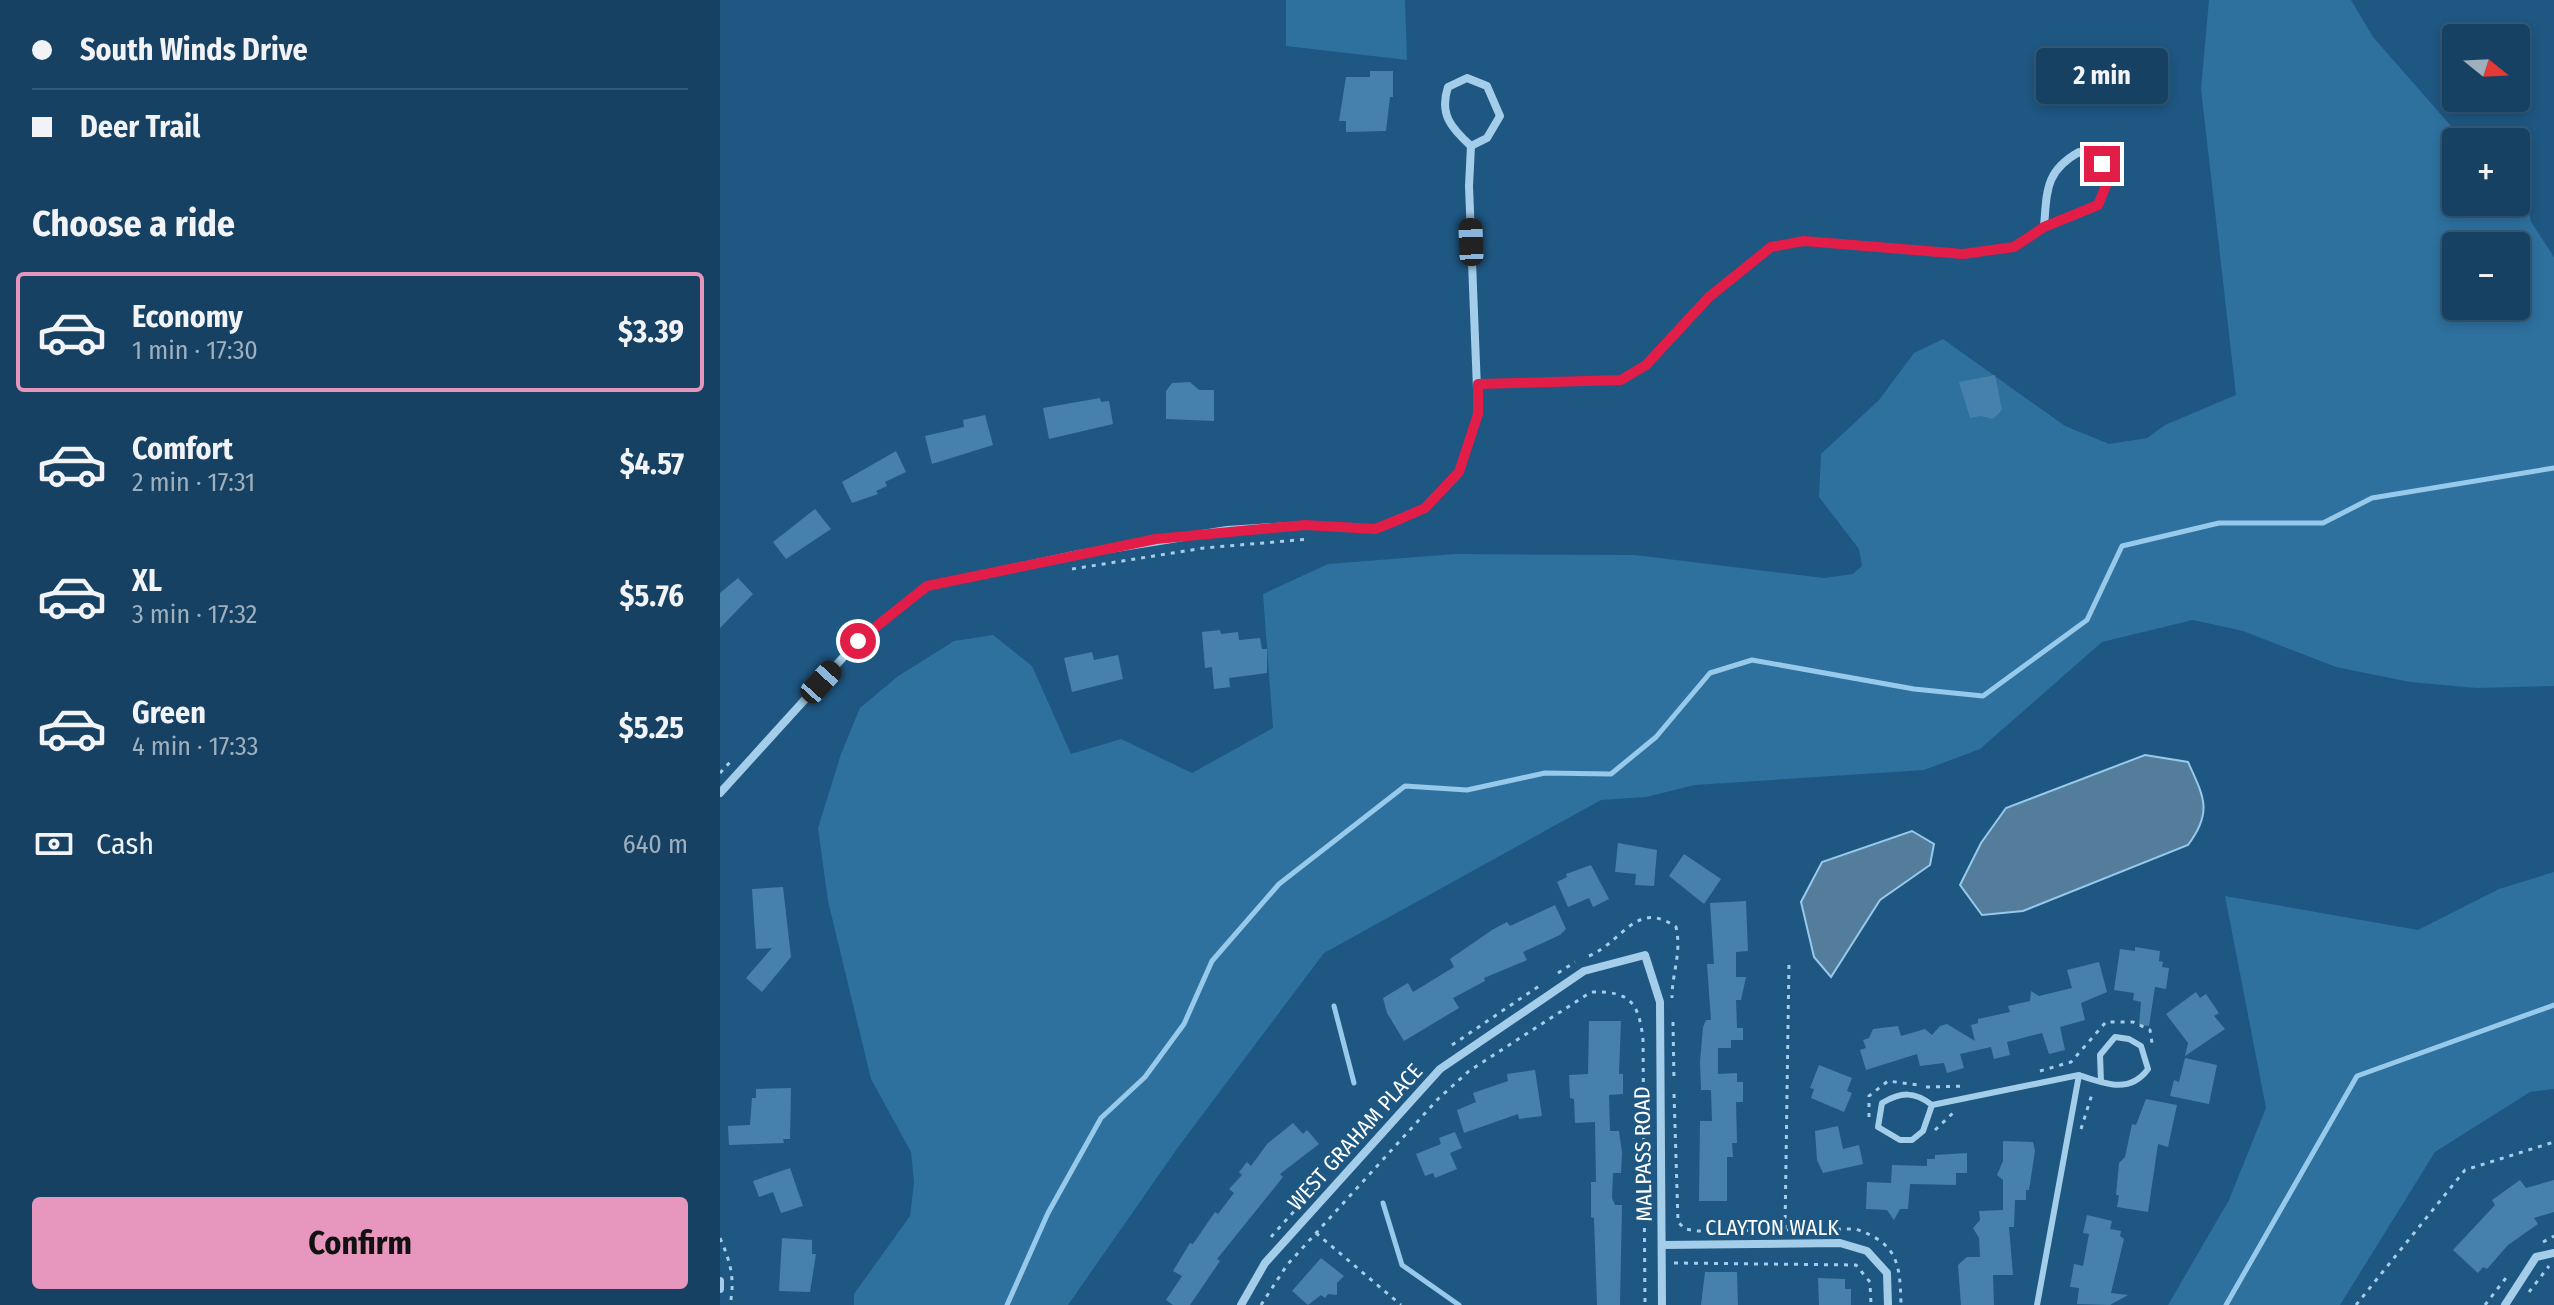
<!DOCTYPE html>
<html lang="en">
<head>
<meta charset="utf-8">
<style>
  body { margin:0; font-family:"Fira Sans Condensed",sans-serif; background:#234c6b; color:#f1f3f6; height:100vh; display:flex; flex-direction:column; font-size:30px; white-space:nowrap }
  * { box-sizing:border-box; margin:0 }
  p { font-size:26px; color:#9eafbe }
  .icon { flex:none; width:44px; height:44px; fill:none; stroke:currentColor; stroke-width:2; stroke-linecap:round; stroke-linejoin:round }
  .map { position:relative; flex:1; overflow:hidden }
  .drawer { display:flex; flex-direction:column; background:#164162; width:720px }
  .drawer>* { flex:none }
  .banner { display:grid; align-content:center; height:176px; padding:0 32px; background:#164162 }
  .needle { width:52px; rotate:108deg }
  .controls { position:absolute; left:1722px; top:24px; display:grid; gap:16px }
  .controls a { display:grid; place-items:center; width:88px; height:88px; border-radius:8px; background:#164162; box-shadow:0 4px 12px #0003,0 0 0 2px #355a77; font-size:40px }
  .end { position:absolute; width:36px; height:36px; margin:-18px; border:10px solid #e11d48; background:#fff; box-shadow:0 0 0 4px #fff }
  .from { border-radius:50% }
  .bubble { position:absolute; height:56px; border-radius:8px; background:#164162; box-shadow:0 4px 12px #0003,0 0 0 2px #355a77; font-size:26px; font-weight:700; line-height:56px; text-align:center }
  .car { position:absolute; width:24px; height:48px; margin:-24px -12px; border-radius:10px; box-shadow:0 0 6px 2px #0007; background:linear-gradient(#222 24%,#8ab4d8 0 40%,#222 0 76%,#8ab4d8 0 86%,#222 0) }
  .banner b { display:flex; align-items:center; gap:28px; height:76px; font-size:30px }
  .banner b+b { border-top:2px solid #355a77 }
  .banner i { width:20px; height:20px; background:#f1f3f6 }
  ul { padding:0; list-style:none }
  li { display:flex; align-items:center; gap:24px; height:120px; margin:0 16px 12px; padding:0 16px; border:4px solid transparent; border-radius:8px }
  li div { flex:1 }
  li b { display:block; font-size:30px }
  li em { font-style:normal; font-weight:700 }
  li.selected { border-color:#e797bd }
  li>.icon { width:72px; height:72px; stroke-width:1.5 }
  h2 { padding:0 32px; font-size:36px; line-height:96px }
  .pay { display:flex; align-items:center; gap:20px; height:88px; padding:0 32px; font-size:30px }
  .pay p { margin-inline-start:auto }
  .primary-button { display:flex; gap:16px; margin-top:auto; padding:16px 32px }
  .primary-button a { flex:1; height:92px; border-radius:8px; background:#e797bd; color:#111; font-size:32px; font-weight:700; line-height:92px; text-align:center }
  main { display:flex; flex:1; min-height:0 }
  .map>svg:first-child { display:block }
</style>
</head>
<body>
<main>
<section class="drawer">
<div class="banner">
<b><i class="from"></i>South Winds Drive</b>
<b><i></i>Deer Trail</b>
</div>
<h2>Choose a ride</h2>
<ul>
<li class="selected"><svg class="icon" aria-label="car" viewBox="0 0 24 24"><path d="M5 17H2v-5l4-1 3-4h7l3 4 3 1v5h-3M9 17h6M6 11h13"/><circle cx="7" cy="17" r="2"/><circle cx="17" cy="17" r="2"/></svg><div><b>Economy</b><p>1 min · 17:30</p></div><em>$3.39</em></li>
<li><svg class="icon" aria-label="car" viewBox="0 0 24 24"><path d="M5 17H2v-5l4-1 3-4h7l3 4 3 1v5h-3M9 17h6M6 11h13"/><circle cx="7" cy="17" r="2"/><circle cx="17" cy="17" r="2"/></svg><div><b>Comfort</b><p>2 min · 17:31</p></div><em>$4.57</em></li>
<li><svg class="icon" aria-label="car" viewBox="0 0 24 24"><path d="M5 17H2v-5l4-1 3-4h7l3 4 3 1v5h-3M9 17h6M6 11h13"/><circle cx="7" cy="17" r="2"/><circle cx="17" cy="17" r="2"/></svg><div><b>XL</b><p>3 min · 17:32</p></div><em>$5.76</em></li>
<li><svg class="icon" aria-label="car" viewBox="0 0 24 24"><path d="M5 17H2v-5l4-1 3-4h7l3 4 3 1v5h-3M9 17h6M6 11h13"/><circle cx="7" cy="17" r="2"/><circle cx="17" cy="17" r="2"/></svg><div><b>Green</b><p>4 min · 17:33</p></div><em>$5.25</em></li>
</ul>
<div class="pay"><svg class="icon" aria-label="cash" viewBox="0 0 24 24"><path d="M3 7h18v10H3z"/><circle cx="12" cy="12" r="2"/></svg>Cash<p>640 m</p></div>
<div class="primary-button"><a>Confirm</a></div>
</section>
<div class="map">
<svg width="1834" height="1305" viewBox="0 0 1834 1305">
  <rect width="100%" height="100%" fill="#1e5782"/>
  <path fill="#2e709e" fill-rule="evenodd" d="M566 0H685L687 60 566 46Z
    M1489 0H1631L1653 37 1745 142H1736V202H1796L1799 156 1811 222 1834 257V686L1757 688 1690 682 1616 667 1523 631 1473 620 1382 642 1260 749 1204 770 975 785 926 797 881 800 604 953 459 1146 348 1305H134V1294L190 1216 194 1182 191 1152 151 1079 108 901 98 828 121 754 140 708 177 677 234 641 273 635 312 666 351 754 401 739 472 773 553 728 543 594 608 564 735 554 915 555 1104 578 1133 574 1142 566 1139 549 1099 497 1101 454 1159 400 1194 353 1223 339 1345 426 1389 444 1427 438 1445 425 1516 395 1481 89ZM1736 246H1796V306H1736Z
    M1834 872V1089L1810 1092 1715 1152 1620 1305H1448L1509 1200 1546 1108 1505 896 1698 930 1779 889Z"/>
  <path fill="#547d9c" stroke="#97c9eb" stroke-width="2" d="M1425 755 1468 762C1484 797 1493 812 1468 845L1303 911 1262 915 1240 885 1261 843 1286 808Z
    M1192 831 1214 844 1210 865 1160 900 1111 977 1094 957 1081 902 1102 862Z"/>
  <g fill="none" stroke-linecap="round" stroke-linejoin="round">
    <path stroke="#97c9eb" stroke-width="5" d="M614 1006 634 1083
      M663 1203 682 1265 739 1305
      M287 1305 328 1213 381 1118 425 1077 464 1024 492 961 559 884 685 786 747 790 825 773 891 774 936 737 990 673 1032 660 1194 689 1263 696 1367 620 1402 546 1499 523H1603L1652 498 1834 468
      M1506 1305 1637 1076 1834 1005"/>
  </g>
  <path fill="#4681ab" d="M650 71H673V97H670L666 131 626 132V121H619L626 77H650Z
    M1275 375 1282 410 1273 419 1261 416 1250 418 1239 382Z
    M470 382 479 390H494V421L446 419V391L452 383Z
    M380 398 381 402 389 401 393 424 329 439 323 408Z
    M265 415 273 445 212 464 205 436 244 427 243 420Z
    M176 451 186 472 165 482 167 486 156 491 158 494 132 503 122 482Z
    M95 509 111 529 66 559 53 542Z
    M18 578 33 594 0 628V593Z
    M500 630 501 634 518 632 519 640 540 638 542 649H547V673L509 678 510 687 494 689 492 667 485 668 482 632Z
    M372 652 374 660 398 655 403 679 352 692 344 658Z
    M898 843 937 850 934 886 915 885 916 874 895 872Z
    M964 854 1001 879 984 904 949 876Z
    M871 865 889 899 873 907 869 898 848 907 837 882 847 877 846 874Z
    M63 887 71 957 42 992 26 978 52 948 36 949 32 889Z
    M1026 901 1028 951 1016 952V977H1026L1021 1000H1016L1017 1028H1023V1040H1011V1048H998V1074L1017 1073V1082H1023V1102H1016L1017 1143H1012L1013 1157H1007V1201H979L980 1121H992L991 1090H981L980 1062 983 1027 986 1020H991L987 964H994L990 903Z
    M835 905 846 929 840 935 803 952 807 960 764 978 765 981 733 998 739 1008 684 1041 667 1013 663 998 688 983 693 992 734 967 730 959 772 930 787 922 790 926Z
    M1415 947 1440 951 1439 961 1443 962 1442 967 1449 968 1446 989 1435 987 1429 1026 1419 1025 1421 1002 1413 1000 1414 993 1394 990 1400 949 1415 951Z
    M1379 962 1387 992 1361 1003 1365 1020 1340 1027 1345 1050 1329 1054 1322 1033 1287 1042 1290 1055 1274 1059 1271 1047 1240 1054 1244 1068 1227 1073 1224 1063 1200 1066 1197 1054 1146 1070 1140 1050 1146 1048 1143 1040 1149 1038 1153 1029 1178 1026 1181 1036 1205 1029 1212 1035 1220 1026 1227 1024 1255 1041 1251 1025 1258 1023V1019L1290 1012 1288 1006 1310 1001 1311 991 1319 996 1352 988 1347 970Z
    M1476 992 1480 998 1486 994 1499 1013 1494 1016 1505 1029 1465 1056 1468 1043 1446 1014Z
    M869 1021H901L899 1074H903V1094L889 1095 890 1131H899L902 1153 901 1173H893L892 1198 895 1205H902L900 1305H877L874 1218 871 1217V1182H876L875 1122 855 1123 854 1099 850 1098 849 1075 868 1074Z
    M1465 1058 1497 1065 1489 1104 1450 1096 1454 1080 1459 1082Z
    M1099 1065 1132 1078 1127 1091 1132 1093 1124 1112 1091 1098 1094 1089 1090 1088Z
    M815 1070 822 1116 799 1119 798 1114 744 1133 737 1110 756 1102 753 1093 788 1081 787 1074Z
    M71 1088 70 1139H63L64 1143 9 1145 8 1126 30 1125 32 1098H36V1089Z
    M1426 1099 1457 1105 1448 1147 1438 1144 1428 1212 1397 1207 1399 1195H1396L1399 1163 1405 1157 1412 1124 1416 1125Z
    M573 1123 583 1134 587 1130 599 1144 560 1174 563 1177 497 1259 500 1261 470 1305H453L446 1300 462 1276 453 1271 470 1243 473 1244 495 1212 498 1214 514 1193 509 1189 522 1175 519 1172 527 1162 531 1166 547 1144Z
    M1118 1126 1123 1149 1139 1145 1143 1164 1103 1173 1097 1160 1095 1131Z
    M735 1132 742 1148 730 1153 737 1169 715 1178 713 1173 705 1176 696 1154 721 1144 719 1138Z
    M1283 1141 1313 1142 1315 1151 1309 1190H1306V1200H1295L1294 1227H1289L1293 1275H1273L1274 1305H1241L1238 1265 1247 1257H1260L1259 1238 1253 1228 1260 1220 1259 1211 1283 1210V1180L1277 1175 1283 1161Z
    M1247 1153V1173H1236V1185L1190 1184 1188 1209H1180L1174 1220 1167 1210 1146 1209 1147 1182 1171 1183 1172 1165 1207 1166V1159H1215V1155Z
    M70 1168 83 1206 61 1213 53 1192 39 1197 33 1181Z
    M1800 1180 1806 1188 1834 1180V1212L1814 1218 1818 1224 1788 1245 1767 1269 1763 1267 1758 1273 1733 1250 1775 1205 1772 1200Z
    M1367 1215 1392 1221 1390 1229 1401 1231 1400 1236 1404 1239 1391 1293 1408 1295 1390 1305 1357 1304 1359 1288 1350 1287 1354 1264 1363 1266 1369 1234 1363 1233Z
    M62 1238 92 1240V1254H96L90 1292 59 1291Z
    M601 1258 624 1276 617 1283V1295L608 1294 605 1298 601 1295 588 1305 572 1291Z
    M985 1272H1017L1018 1305H981Z
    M1098 1278 1125 1279V1289H1131V1305H1099Z"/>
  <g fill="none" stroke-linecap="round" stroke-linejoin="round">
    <path stroke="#a4cde9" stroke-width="3" stroke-dasharray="4 6" stroke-linecap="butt" d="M352 569 484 548 590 539
      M0 773 11 761
      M869 956C904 941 916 899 956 927 962 953 952 972 952 998
      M838 973 855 962
      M953 1022 954 1082
      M732 1045 822 984
      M1320 1071 1351 1062 1386 1022H1413L1430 1030 1432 1043
      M1206 1087 1246 1086
      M954 1094 958 1222 965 1229 978 1231 1136 1229C1178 1244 1180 1263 1181 1305
      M1149 1117V1096L1168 1081 1199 1085
      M1361 1129 1373 1091
      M1215 1130 1233 1113
      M1065 1229 1069 960
      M596 1233 681 1305
      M551 1237 594 1189
      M0 1238C11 1263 15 1279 10 1305
      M1823 1242 1834 1236
      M954 1263 1136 1265 1150 1282 1151 1305
      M1809 1292 1829 1266
      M541 1305 567 1265 718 1099 749 1071 871 992C910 991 919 1002 923 1040L925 1305
      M1636 1305 1745 1170 1834 1142
      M1765 1305 1789 1274"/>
    <path stroke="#a4cde9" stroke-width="6" d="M1359 1075C1385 1084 1410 1094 1428 1069L1421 1046 1409 1039 1395 1037 1380 1055 1381 1082
      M1212 1105 1203 1131 1192 1140H1180L1158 1127 1162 1103C1181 1092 1194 1091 1212 1105L1359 1075 1317 1305"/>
    <path stroke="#a4cde9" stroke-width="8" d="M758 384 901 380 926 365 989 297 1051 247 1084 241 1243 254 1294 247 1324 227 1378 205 1387 183 1382 164 1359 152C1325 171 1327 191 1324 227
      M0 793 138 641 207 586 359 554 507 530 585 525 655 529 705 508 739 472 758 414 749 186 751 146C731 128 719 114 728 87L747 78 767 86 780 116 767 138 751 146
      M942 1245 1120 1243 1147 1251 1167 1273 1168 1305
      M0 1281V1289
      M521 1305 545 1263 720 1069 864 971 925 955 940 1002 942 1305
      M1785 1305 1816 1257 1834 1253"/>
  </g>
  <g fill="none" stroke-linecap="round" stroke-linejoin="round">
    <path stroke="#e11d48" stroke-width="10" d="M138 641 207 586 436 539 585 525 655 529 680 519 705 508 739 472 758 414V384L901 380 926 365 989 297 1051 247 1084 241 1243 254 1294 247 1324 227 1378 205 1387 183 1382 164"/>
  </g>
  <g text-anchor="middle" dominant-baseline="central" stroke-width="7" stroke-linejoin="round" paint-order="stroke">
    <g font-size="22" fill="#fff" stroke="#1e5782">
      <text transform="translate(635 1137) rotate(-48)">WEST GRAHAM PLACE</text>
      <text transform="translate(923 1154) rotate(-91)">MALPASS ROAD</text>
      <text x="1052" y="1227">CLAYTON WALK</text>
    </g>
  </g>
</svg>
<div class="controls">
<a><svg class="needle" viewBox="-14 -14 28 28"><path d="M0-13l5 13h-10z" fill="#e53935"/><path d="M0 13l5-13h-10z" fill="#9eafbe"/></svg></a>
<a>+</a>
<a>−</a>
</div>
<i class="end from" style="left:138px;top:641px"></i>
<i class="end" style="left:1382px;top:164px"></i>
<div class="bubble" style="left:1316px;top:48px;width:132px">2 min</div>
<i class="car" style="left:751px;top:242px;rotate:358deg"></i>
<i class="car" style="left:101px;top:682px;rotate:42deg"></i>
</div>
</main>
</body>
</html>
